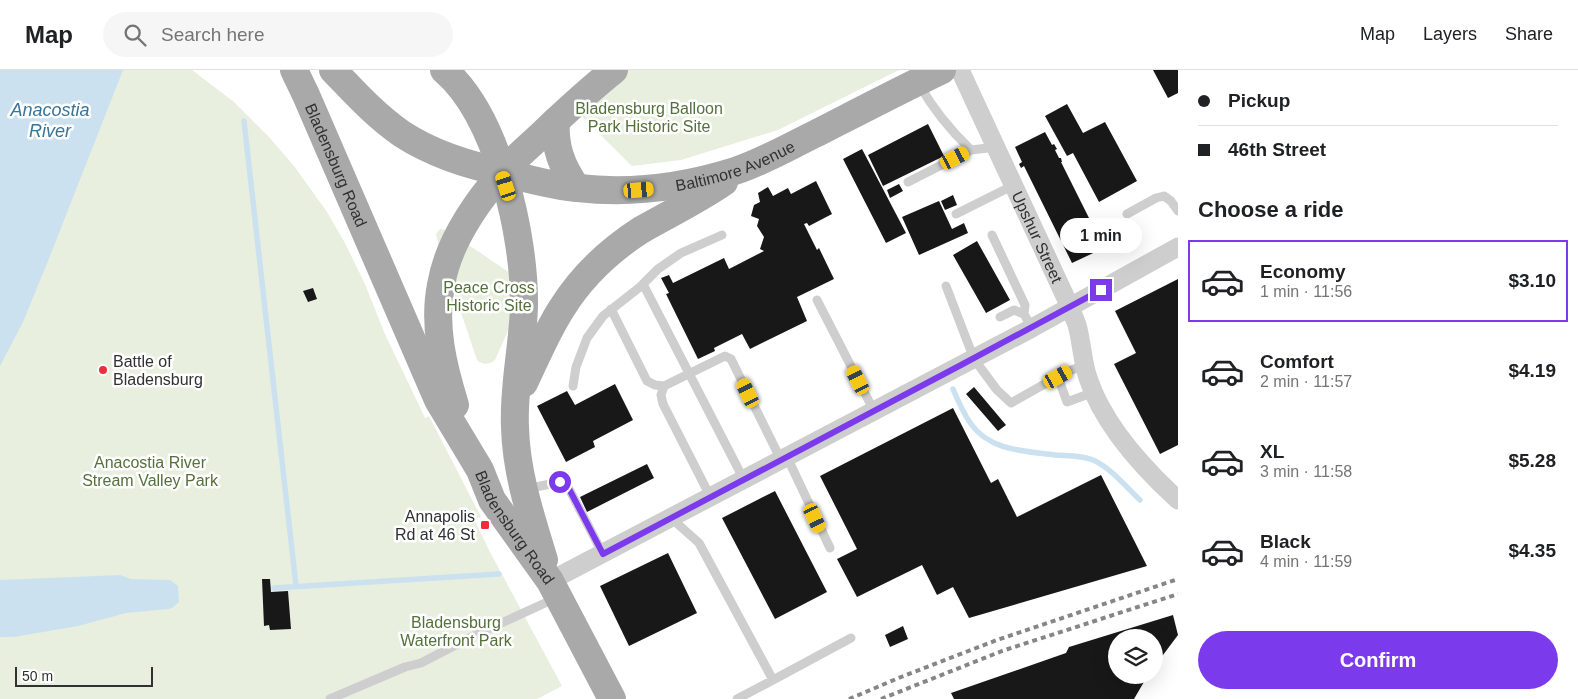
<!DOCTYPE html>
<html lang="en">
<head>
<meta charset="utf-8">
<style>
  body { margin:0; font-family:Helvetica,sans-serif; background:#f6f6f6; color:#202124; height:100vh; display:flex; flex-direction:column; font-size:19px; white-space:nowrap }
  * { box-sizing:border-box; margin:0 }
  p { font-size:16px; color:#757577 }
  .icon { flex:none; width:28px; height:28px; fill:none; stroke:currentColor; stroke-width:2; stroke-linecap:round; stroke-linejoin:round }
  .map { position:relative; flex:1; overflow:hidden }
  .drawer { display:flex; flex-direction:column; background:#fff; width:400px }
  .drawer>* { flex:none }
  .banner { display:grid; align-content:center; height:110px; padding:0 20px; background:#fff }
  .fabs { position:absolute; left:1108px; top:559px; display:grid; gap:10px }
  .fabs a { display:grid; place-items:center; width:55px; height:55px; border-radius:50%; background:#fff; box-shadow:0 5px 20px #0002; font-size:25px }
  .scale { position:absolute; left:15px; bottom:12px; width:138px; box-sizing:border-box; padding-left:5px; border:2px solid #313131; border-top:0; font-size:14px; line-height:18px; white-space:nowrap; color:#313131; -webkit-text-stroke:4px #fff; paint-order:stroke }
  .end { position:absolute; width:22px; height:22px; margin:-11px; border:6px solid #7c3aed; background:#fff; box-shadow:0 0 0 2px #fff }
  .from { border-radius:50% }
  .bubble { position:absolute; height:35px; border-radius:18px; background:#fff; box-shadow:0 5px 20px #0002; font-size:16px; font-weight:600; line-height:35px; text-align:center }
  .car { position:absolute; width:15px; height:30px; margin:-15px -8px; border-radius:6px; box-shadow:0 0 4px 1px #0007; background:linear-gradient(#f5c518 24%,#345 0 40%,#f5c518 0 76%,#345 0 86%,#f5c518 0) }
  .banner b { display:flex; align-items:center; gap:18px; height:48px; font-size:19px }
  .banner b+b { border-top:1px solid #e0e0e0 }
  .banner i { width:12px; height:12px; background:#202124 }
  ul { padding:0; list-style:none }
  li { display:flex; align-items:center; gap:15px; height:82px; margin:0 10px 8px; padding:0 10px; border:2px solid transparent; border-radius:0px }
  li div { flex:1 }
  li b { display:block; font-size:19px }
  li em { font-style:normal; font-weight:600 }
  li.current { border-color:#7c3aed }
  li>.icon { width:45px; height:45px; stroke-width:1.5 }
  h2 { padding:0 20px; font-size:22px; line-height:60px }
  .primary-button { display:flex; gap:10px; margin-top:auto; padding:10px 20px }
  .primary-button a { flex:1; height:58px; border-radius:30px; background:#7c3aed; color:#fff; font-size:20px; font-weight:600; line-height:58px; text-align:center }
  header { display:flex; align-items:center; gap:30px; box-sizing:border-box; height:70px; padding:0 25px; background:#fff; border-bottom:1px solid #e0e0e0 }
  header strong { font-size:24px }
  nav { display:flex; gap:28px; margin-inline-start:auto; font-size:18px }
  .search { width:350px; height:45px; background:#f6f6f6; display:flex; align-items:center; gap:12px; box-sizing:border-box; padding:0 18px; border-radius:28px; color:#757577; font-size:19px }
  main { display:flex; flex:1; min-height:0 }
  .map>svg:first-child { display:block }
</style>
</head>
<body>
<header>
<strong>Map</strong>
<div class="search"><svg class="icon" aria-label="search" viewBox="0 0 24 24"><circle cx="10" cy="10" r="6"/><path d="M15 15l6 6"/></svg>Search here</div>
<nav><a>Map</a><a>Layers</a><a>Share</a></nav>
</header>
<main>
<div class="map">
<svg width="1178" height="629" viewBox="0 0 1178 629">
  <rect width="100%" height="100%" fill="#fff"/>
  <path fill="#e8efdf" d="M0 0H192L234 32 269 67 294 96 327 142 345 173 365 214 384 262 425 348 429 346 481 447 474 449 490 482 562 616 537 629H0Z
    M622 0H899L778 60 681 90 632 96 574 39Z
    M440 159 446 160 454 165 519 209 524 225 495 290C489 295 483 295 477 290L439 177 436 164Z"/>
  <path fill="#cbe1ef" d="M0 0H123L48 191 23 252 0 296Z
    M120 505 131 509 170 510 178 516 179 532 172 538 168 539 126 543 78 556 14 567H0V510Z"/>
  <g fill="none" stroke-linecap="round" stroke-linejoin="round">
    <path stroke="#cbe1ef" stroke-width="5.5" d="M244 51 296 516
      M953 319C958 331 963 343 971 354 990 381 1025 381 1055 385 1067 386 1081 385 1093 390 1111 398 1126 417 1140 430
      M274 518 499 504"/>
  </g>
  <path fill="#181818" d="M1153 0H1178V23L1168 28Z
    M1067 34 1083 63 1105 52 1137 111 1099 132 1073 83 1067 86 1045 46Z
    M928 54 944 86 883 116 868 85Z
    M1045 62 1052 75 1054 74 1057 79 1055 80 1059 88H1061L1062 92H1061L1104 178 1072 193 1024 96 1021 98 1019 94 1022 92 1015 77Z
    M862 79 906 163 886 173 843 89Z
    M816 111 832 144 809 156 807 153 804 154 817 180 819 178 834 209 797 227 807 251 750 279 742 264 714 278 715 281 698 289 666 224 669 223 661 208 669 205 673 213 724 188 729 199 764 181 760 179 764 167 757 156 759 149 751 146 754 135 760 132 758 123 768 117 773 126 788 118 791 124Z
    M899 114 903 121 890 128 887 120Z
    M953 125 957 135 945 140 941 131Z
    M939 131 952 159 964 153 968 163 919 185 902 147Z
    M977 171 1010 230 986 243 953 185Z
    M1178 209V375L1160 384 1114 294 1136 283 1115 241Z
    M313 218 317 229 308 232 303 221Z
    M615 314 633 350 593 371 595 377 566 392 537 336 567 321 575 335Z
    M974 317 1006 355 998 361 966 324Z
    M953 338 991 413 998 409 1017 447 1101 405 1147 496 969 548 953 517 937 525 922 495 857 527 837 489 857 479 820 406Z
    M647 394 654 408 587 442 580 427Z
    M775 421 827 522 775 549 722 448Z
    M668 483 697 543 629 576 600 516Z
    M262 509H270L271 522 288 521 291 559 270 560 269 555 264 556Z
    M1173 545 1178 565 1154 597V568H1116V605H1148L1134 629H954L951 623 1066 583 1069 577Z
    M903 556 908 569 890 577 885 565Z"/>
  <g fill="none" stroke-linecap="round" stroke-linejoin="round">
    <path stroke="#cecece" stroke-width="9" d="M919 14C933 39 950 60 971 80L996 77
      M908 112 971 80
      M956 144 1014 115
      M1127 144 1156 128 1164 126 1171 131 1178 141
      M992 165 1025 235 1024 244 1032 258
      M643 214 744 410
      M946 216 974 289 997 320 1011 333 1066 302 1085 295
      M817 230 874 341
      M611 239 647 311 655 315 664 316
      M1000 247 1014 240 1024 244
      M1058 307 1067 332 1094 322
      M573 316 576 297 587 268 603 246 640 217 658 199 681 183 722 165
      M787 387 830 478
      M526 419 560 412 567 415 603 484
      M711 428 663 334 661 325 664 316 725 286 731 289 781 390
      M671 448 699 473 773 610 851 568
      M330 629 405 597 421 593 471 567 556 528
      M737 629 773 610"/>
    <g stroke="#cecece" stroke-width="19">
      <path id="s1" d="M960 0 1070 237C1072 243 1075 249 1077 255 1082 272 1082 291 1088 308 1103 354 1143 398 1178 430"/>
      <path d="M550 511 1032 258 1178 177"/>
    </g>
    <g stroke="#a9a9a9" stroke-width="28">
      <path id="s2" d="M294 0 306 25 438 330 480 400 492 430 550 511 612 629"/>
      <path id="s3" d="M333 0C355 23 376 46 402 64 433 84 466 94 500 102 526 108 551 116 578 118 631 124 684 117 735 101 763 92 790 76 817 63 858 42 900 20 942 0"/>
      <path d="M444 0C498 46 525 167 524 236 523 276 513 317 515 357 516 403 531 447 544 490"/>
      <path d="M556 51C554 77 562 97 577 118"/>
      <path d="M524 313C536 288 547 261 562 238 582 206 610 180 641 160 669 144 698 130 724 112"/>
      <path d="M455 335C443 296 433 256 441 215 448 173 474 135 502 103 513 90 527 78 540 66 564 43 588 21 614 0"/>
    </g>
    <path stroke="#868686" stroke-width="4" stroke-dasharray="5 4" stroke-linecap="butt" d="M849 629 901 607 997 570 1178 509
      M881 629 1002 581 1178 524"/>
  </g>
  <g fill="none" stroke-linecap="round" stroke-linejoin="round">
    <path stroke="#7c3aed" stroke-width="6" d="M560 412 567 415 603 484 961 295 1101 220"/>
  </g>
  <g fill="#ef2d3c" stroke="#fff" stroke-width="2">
    <circle cx="103" cy="300" r="5"/>
    <rect x="480" y="450" width="10" height="10" rx="2.5"/>
  </g>
  <g text-anchor="middle" dominant-baseline="central" stroke-width="5" stroke-linejoin="round" paint-order="stroke">
    <g font-size="16" fill="#54703b" stroke="#fff">
      <text x="649" y="38">Bladensburg Balloon<tspan x="649" dy="18">Park Historic Site</tspan></text>
      <text x="489" y="217">Peace Cross<tspan x="489" dy="18">Historic Site</tspan></text>
      <text x="150" y="392">Anacostia River<tspan x="150" dy="18">Stream Valley Park</tspan></text>
      <text x="456" y="552">Bladensburg<tspan x="456" dy="18">Waterfront Park</tspan></text>
    </g>
    <g font-size="16" fill="#313131" stroke="#fff">
      <text stroke="none"><textPath href="#s3" startOffset="440">Baltimore Avenue</textPath></text>
      <text stroke="none"><textPath href="#s2" startOffset="104">Bladensburg Road</textPath></text>
      <text stroke="none"><textPath href="#s1" startOffset="184">Upshur Street</textPath></text>
      <text stroke="none"><textPath href="#s2" startOffset="509">Bladensburg Road</textPath></text>
    </g>
    <g font-size="16" fill="#313131" stroke="#fff" text-anchor="start">
      <text x="113" y="291">Battle of<tspan x="113" dy="18">Bladensburg</tspan></text>
      <text x="475" y="446" text-anchor="end">Annapolis<tspan x="475" dy="18">Rd at 46 St</tspan></text>
    </g>
    <g font-size="18" font-style="italic" fill="#3a7499" stroke="#fff">
      <text x="50" y="40">Anacostia<tspan x="50" dy="21">River</tspan></text>
    </g>
  </g>
</svg>
<div class="fabs">
<a><svg class="icon" aria-label="layers" viewBox="0 0 24 24"><path d="M12 4l9 5-9 5-9-5zM3 14l9 5 9-5"/></svg></a>
</div>
<div class="scale">50 m</div>
<i class="end from" style="left:560px;top:412px"></i>
<i class="end" style="left:1101px;top:220px"></i>
<div class="bubble" style="left:1060px;top:148px;width:82px">1 min</div>
<i class="car" style="left:955px;top:88px;rotate:63deg"></i>
<i class="car" style="left:506px;top:116px;rotate:342deg"></i>
<i class="car" style="left:639px;top:120px;rotate:85deg"></i>
<i class="car" style="left:1058px;top:307px;rotate:61deg"></i>
<i class="car" style="left:858px;top:310px;rotate:333deg"></i>
<i class="car" style="left:748px;top:323px;rotate:334deg"></i>
<i class="car" style="left:815px;top:448px;rotate:155deg"></i>
</div>
<section class="drawer">
<div class="banner">
<b><i class="from"></i>Pickup</b>
<b><i></i>46th Street</b>
</div>
<h2>Choose a ride</h2>
<ul>
<li class="current"><svg class="icon" aria-label="car" viewBox="0 0 24 24"><path d="M5 17H2v-5l4-1 3-4h7l3 4 3 1v5h-3M9 17h6M6 11h13"/><circle cx="7" cy="17" r="2"/><circle cx="17" cy="17" r="2"/></svg><div><b>Economy</b><p>1 min · 11:56</p></div><em>$3.10</em></li>
<li><svg class="icon" aria-label="car" viewBox="0 0 24 24"><path d="M5 17H2v-5l4-1 3-4h7l3 4 3 1v5h-3M9 17h6M6 11h13"/><circle cx="7" cy="17" r="2"/><circle cx="17" cy="17" r="2"/></svg><div><b>Comfort</b><p>2 min · 11:57</p></div><em>$4.19</em></li>
<li><svg class="icon" aria-label="car" viewBox="0 0 24 24"><path d="M5 17H2v-5l4-1 3-4h7l3 4 3 1v5h-3M9 17h6M6 11h13"/><circle cx="7" cy="17" r="2"/><circle cx="17" cy="17" r="2"/></svg><div><b>XL</b><p>3 min · 11:58</p></div><em>$5.28</em></li>
<li><svg class="icon" aria-label="car" viewBox="0 0 24 24"><path d="M5 17H2v-5l4-1 3-4h7l3 4 3 1v5h-3M9 17h6M6 11h13"/><circle cx="7" cy="17" r="2"/><circle cx="17" cy="17" r="2"/></svg><div><b>Black</b><p>4 min · 11:59</p></div><em>$4.35</em></li>
</ul>
<div class="primary-button"><a>Confirm</a></div>
</section>
</main>
</body>
</html>
